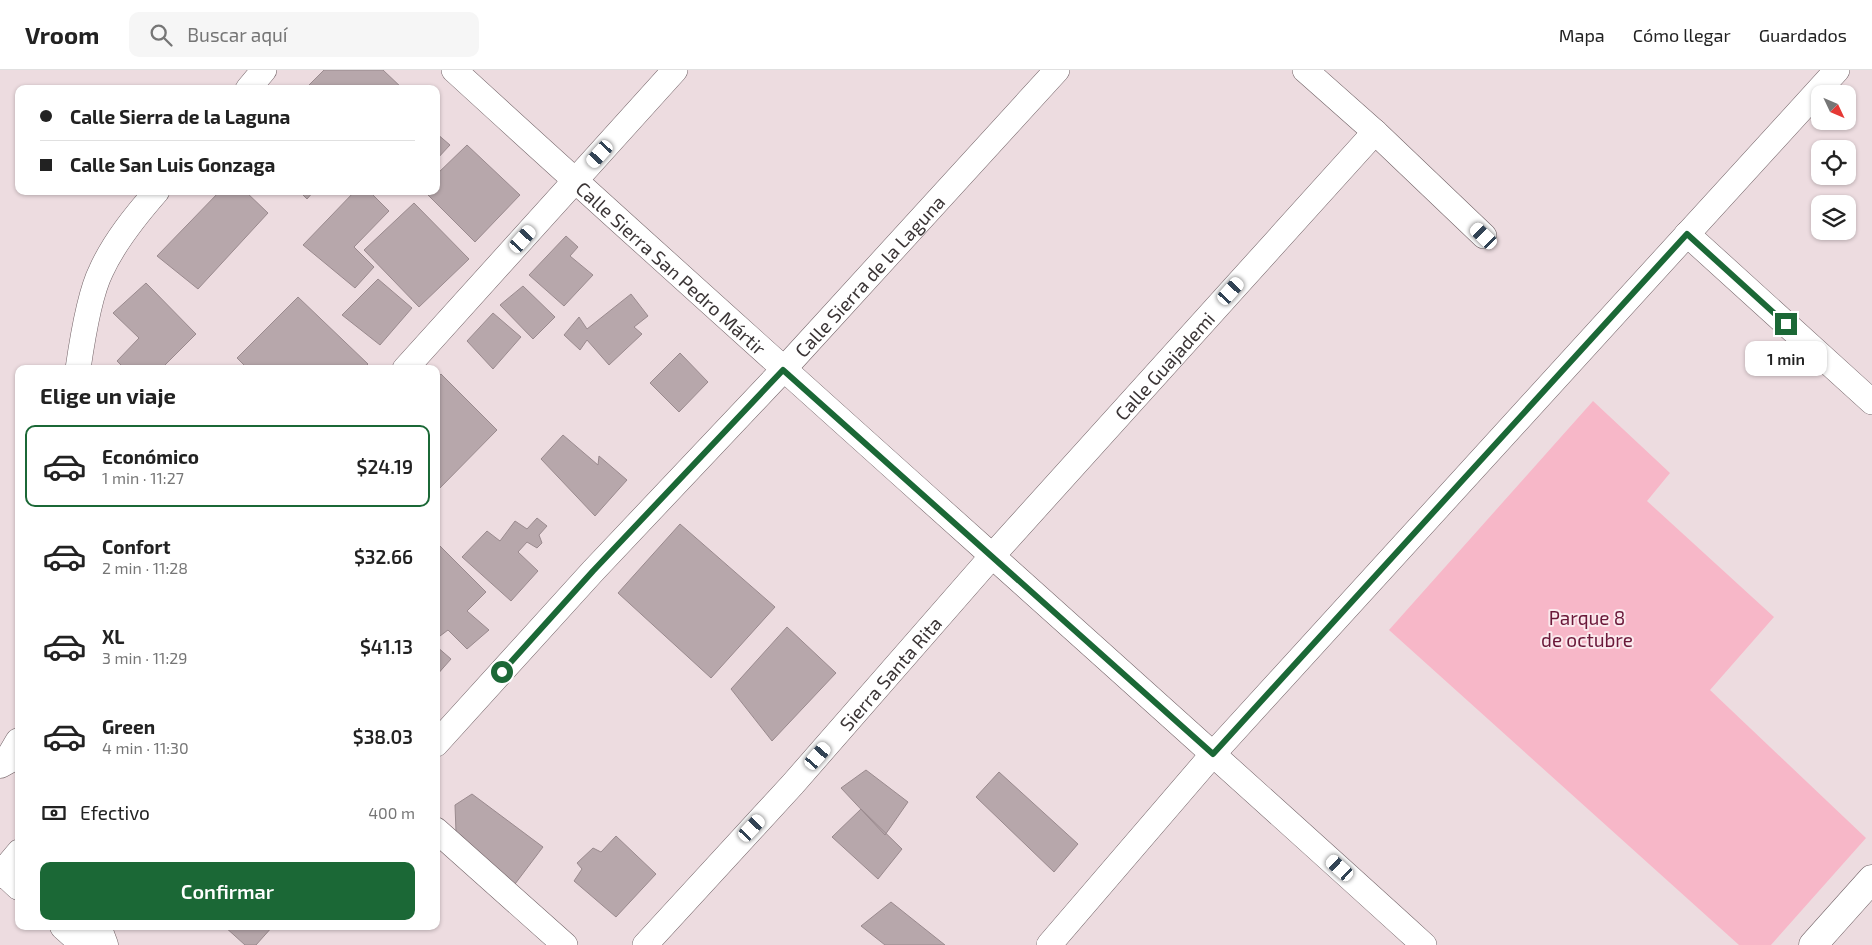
<!DOCTYPE html>
<html lang="es">
<head>
<meta charset="utf-8">
<style>
  body { margin:0; font-family:"Exo 2",sans-serif; background:#f6f6f6; color:#222; height:100vh; display:flex; flex-direction:column; font-size:19px; white-space:nowrap }
  * { box-sizing:border-box; margin:0 }
  p { font-size:16px; color:#767676 }
  .icon { flex:none; width:28px; height:28px; fill:none; stroke:currentColor; stroke-width:2; stroke-linecap:round; stroke-linejoin:round }
  .map { position:relative; flex:1; overflow:hidden }
  .details { position:absolute; left:15px; top:295px; width:425px; height:565px; display:flex; flex-direction:column; background:#fff; border-radius:10px; box-shadow:0 1px 4px #0004 }
  .details>* { flex:none }
  .hud { position:absolute; left:15px; top:15px; width:425px; height:110px; border-radius:10px; box-shadow:0 1px 4px #0004; display:grid; align-content:center; height:110px; padding:0 25px; background:#fff }
  .needle { width:32px; rotate:134deg }
  .buttons { position:absolute; left:1811px; top:15px; display:grid; gap:10px }
  .buttons a { display:grid; place-items:center; width:45px; height:45px; border-radius:10px; background:#fff; box-shadow:0 1px 4px #0004; font-size:25px }
  .end { position:absolute; width:22px; height:22px; margin:-11px; border:6px solid #1b6836; background:#fff; box-shadow:0 0 0 2px #fff }
  .from { border-radius:50% }
  .bubble { position:absolute; height:35px; border-radius:10px; background:#fff; box-shadow:0 1px 4px #0004; font-size:16px; font-weight:600; line-height:35px; text-align:center }
  .car { position:absolute; width:15px; height:30px; margin:-15px -8px; border-radius:6px; box-shadow:0 0 4px 1px #0007; background:linear-gradient(#fff 24%,#345 0 40%,#fff 0 76%,#345 0 86%,#fff 0) }
  .hud b { display:flex; align-items:center; gap:18px; height:48px; font-size:19px }
  .hud b+b { border-top:1px solid #e0e0e0 }
  .hud i { width:12px; height:12px; background:#222 }
  ul { padding:0; list-style:none }
  li { display:flex; align-items:center; gap:15px; height:82px; margin:0 10px 8px; padding:0 15px; border:2px solid transparent; border-radius:10px }
  li div { flex:1 }
  li b { display:block; font-size:19px }
  li em { font-style:normal; font-weight:600 }
  li.selected { border-color:#1b6836 }
  li>.icon { width:45px; height:45px; stroke-width:1.5 }
  h2 { padding:0 25px; font-size:22px; line-height:60px }
  .pay { display:flex; align-items:center; gap:12px; height:55px; padding:0 25px; font-size:19px }
  .pay p { margin-inline-start:auto }
  .action { display:flex; gap:10px; margin-top:auto; padding:10px 25px }
  .action a { flex:1; height:58px; border-radius:10px; background:#1b6836; color:#fff; font-size:20px; font-weight:600; line-height:58px; text-align:center }
  header { display:flex; align-items:center; gap:30px; box-sizing:border-box; height:70px; padding:0 25px; background:#fff; border-bottom:1px solid #e0e0e0 }
  header strong { font-size:24px }
  nav { display:flex; gap:28px; margin-inline-start:auto; font-size:18px }
  .search { width:350px; height:45px; background:#f6f6f6; display:flex; align-items:center; gap:12px; box-sizing:border-box; padding:0 18px; border-radius:10px; color:#767676; font-size:19px }
  .map>svg:first-child { display:block }
</style>
</head>
<body>
<header>
<strong>Vroom</strong>
<div class="search"><svg class="icon" aria-label="search" viewBox="0 0 24 24"><circle cx="10" cy="10" r="6"/><path d="M15 15l6 6"/></svg>Buscar aquí</div>
<nav><a>Mapa</a><a>Cómo llegar</a><a>Guardados</a></nav>
</header>
<div class="map">
<svg width="1872" height="875" viewBox="0 0 1872 875">
  <rect width="100%" height="100%" fill="#eddce0"/>
  <path fill="#f7b7c8" d="M1593 331 1670 403 1647 431 1774 547 1710 620 1866 768 1771 875H1739L1389 560Z"/>
  <path fill="#b7a7ab" stroke="#9a8a8e" d="M324 0H383L403 19H305Z
    M436 63 450 75 436 90Z
    M467 75 520 125 475 172 424 121H436V105Z
    M220 121H245L268 143 198 219 157 186Z
    M299 121H314L307 129Z
    M355 121H369L389 141 354 177 374 197 355 218 303 175Z
    M414 133 469 189 419 237 364 180Z
    M566 166 578 177 570 186 593 205 564 236 529 205Z
    M378 209 412 238 380 275 342 245Z
    M146 213 196 264 161 299H125L117 291 139 268 113 243Z
    M523 216 555 247 533 269 500 235Z
    M631 224 648 246 634 257 642 264 609 295 587 270 580 280 564 265 579 247 587 259Z
    M298 227 368 294 363 299H248L237 288Z
    M493 243 521 267 493 299 467 271Z
    M680 283 708 312 679 342 650 313Z
    M441 304 497 360 436 422V309Z
    M563 365 598 395 599 386 627 410 595 446 541 389Z
    M537 448 547 456 539 465 542 473 537 478 527 472 518 482 538 501 511 531 462 487 487 461 500 471 515 451 527 459Z
    M680 454 775 537 711 608 618 523Z
    M436 472 486 522 467 541 489 560 467 579 448 560 436 569Z
    M787 557 836 603 772 671 731 619Z
    M436 576 451 589 436 606Z
    M866 700 908 732 885 765 841 718Z
    M999 702 1078 774 1054 802 976 727Z
    M472 724 543 777 515 814 456 762 455 735Z
    M861 739 902 779 878 809 832 767Z
    M616 766 656 804 616 847 574 811 582 799 577 793 593 778 601 782Z
    M891 832 945 875H885L861 856Z
    M224 856H273L256 875H245Z"/>
  <g fill="none" stroke-linecap="round" stroke-linejoin="round">
    <defs>
      <g id="street">
        <path id="s1" d="M454 0C775 294 1102 582 1424 875"/>
        <path d="M1305 0 1375 62 1484 166"/>
        <path d="M248 19 264 0"/>
        <path d="M1687 164 1872 332"/>
        <path d="M78 299C82 271 89 225 101 201 114 172 136 145 157 121"/>
        <path d="M405 299 675 0"/>
        <path id="s2" d="M436 674 593 501 783 300 1057 0"/>
        <path d="M436 760 565 875"/>
        <path d="M3 801 19 782"/>
        <path id="s3" d="M645 875 793 714 993 485 1375 62"/>
        <path d="M1049 875 1213 684 1837 0"/>
      </g>
      <path id="secondary" d="M1813 875 1872 809"/>
      <path id="primary" d="M3 801 19 816
        M64 856 85 875
        M97 856 104 875"/>
      <path id="highway" d="M0 694 9 689 19 672
        M0 799 3 801 0 804"/>
    </defs>
    <use href="#street" stroke="#726367" stroke-width="26"/>
    <use href="#secondary" stroke="#726367" stroke-width="29"/>
    <use href="#primary" stroke="#726367" stroke-width="29"/>
    <use href="#highway" stroke="#726367" stroke-width="29"/>
    <use href="#street" stroke="#fff" stroke-width="25"/>
    <use href="#secondary" stroke="#fff" stroke-width="28"/>
    <use href="#primary" stroke="#fff" stroke-width="28"/>
    <use href="#highway" stroke="#fff" stroke-width="28"/>
  </g>
  <g fill="none" stroke-linecap="round" stroke-linejoin="round">
    <path stroke="#1b6836" stroke-width="6" d="M502 602 593 501 783 300 1213 684 1687 164 1786 254"/>
  </g>
  <g text-anchor="middle" dominant-baseline="central" stroke-width="4" stroke-linejoin="round" paint-order="stroke">
    <g font-size="19" fill="#3b3536" stroke="#fbe9ed">
      <text stroke="none"><textPath href="#s1" startOffset="294">Calle Sierra San Pedro Mártir</textPath></text>
      <text stroke="none"><textPath href="#s2" startOffset="638">Calle Sierra de la Laguna</textPath></text>
      <text stroke="none"><textPath href="#s3" startOffset="778">Calle Guajademi</textPath></text>
      <text stroke="none"><textPath href="#s3" startOffset="366">Sierra Santa Rita</textPath></text>
    </g>
    <g font-size="19" fill="#6a1839" stroke="#fbe9ed">
      <text x="1587" y="547">Parque 8<tspan x="1587" dy="22">de octubre</tspan></text>
    </g>
  </g>
</svg>
<div class="buttons">
<a><svg class="needle" viewBox="-14 -14 28 28"><path d="M0-13l5 13h-10z" fill="#e53935"/><path d="M0 13l5-13h-10z" fill="#767676"/></svg></a>
<a><svg class="icon" aria-label="locate" viewBox="0 0 24 24"><circle cx="12" cy="12" r="6"/><path d="M12 2v4M12 18v4M2 12h4M18 12h4"/></svg></a>
<a><svg class="icon" aria-label="layers" viewBox="0 0 24 24"><path d="M12 4l9 5-9 5-9-5zM3 14l9 5 9-5"/></svg></a>
</div>
<i class="end from" style="left:502px;top:602px"></i>
<i class="end" style="left:1786px;top:254px"></i>
<div class="bubble" style="left:1745px;top:271px;width:82px">1 min</div>
<i class="car" style="left:600px;top:84px;rotate:222deg"></i>
<i class="car" style="left:1484px;top:166px;rotate:314deg"></i>
<i class="car" style="left:523px;top:169px;rotate:42deg"></i>
<i class="car" style="left:1231px;top:221px;rotate:42deg"></i>
<i class="car" style="left:818px;top:686px;rotate:41deg"></i>
<i class="car" style="left:752px;top:758px;rotate:43deg"></i>
<i class="car" style="left:1340px;top:798px;rotate:312deg"></i>
<div class="hud">
<b><i class="from"></i>Calle Sierra de la Laguna</b>
<b><i></i>Calle San Luis Gonzaga</b>
</div>
<section class="details">
<h2>Elige un viaje</h2>
<ul>
<li class="selected"><svg class="icon" aria-label="car" viewBox="0 0 24 24"><path d="M5 17H2v-5l4-1 3-4h7l3 4 3 1v5h-3M9 17h6M6 11h13"/><circle cx="7" cy="17" r="2"/><circle cx="17" cy="17" r="2"/></svg><div><b>Económico</b><p>1 min · 11:27</p></div><em>$24.19</em></li>
<li><svg class="icon" aria-label="car" viewBox="0 0 24 24"><path d="M5 17H2v-5l4-1 3-4h7l3 4 3 1v5h-3M9 17h6M6 11h13"/><circle cx="7" cy="17" r="2"/><circle cx="17" cy="17" r="2"/></svg><div><b>Confort</b><p>2 min · 11:28</p></div><em>$32.66</em></li>
<li><svg class="icon" aria-label="car" viewBox="0 0 24 24"><path d="M5 17H2v-5l4-1 3-4h7l3 4 3 1v5h-3M9 17h6M6 11h13"/><circle cx="7" cy="17" r="2"/><circle cx="17" cy="17" r="2"/></svg><div><b>XL</b><p>3 min · 11:29</p></div><em>$41.13</em></li>
<li><svg class="icon" aria-label="car" viewBox="0 0 24 24"><path d="M5 17H2v-5l4-1 3-4h7l3 4 3 1v5h-3M9 17h6M6 11h13"/><circle cx="7" cy="17" r="2"/><circle cx="17" cy="17" r="2"/></svg><div><b>Green</b><p>4 min · 11:30</p></div><em>$38.03</em></li>
</ul>
<div class="pay"><svg class="icon" aria-label="cash" viewBox="0 0 24 24"><path d="M3 7h18v10H3z"/><circle cx="12" cy="12" r="2"/></svg>Efectivo<p>400 m</p></div>
<div class="action"><a>Confirmar</a></div>
</section>
</div>
</body>
</html>
